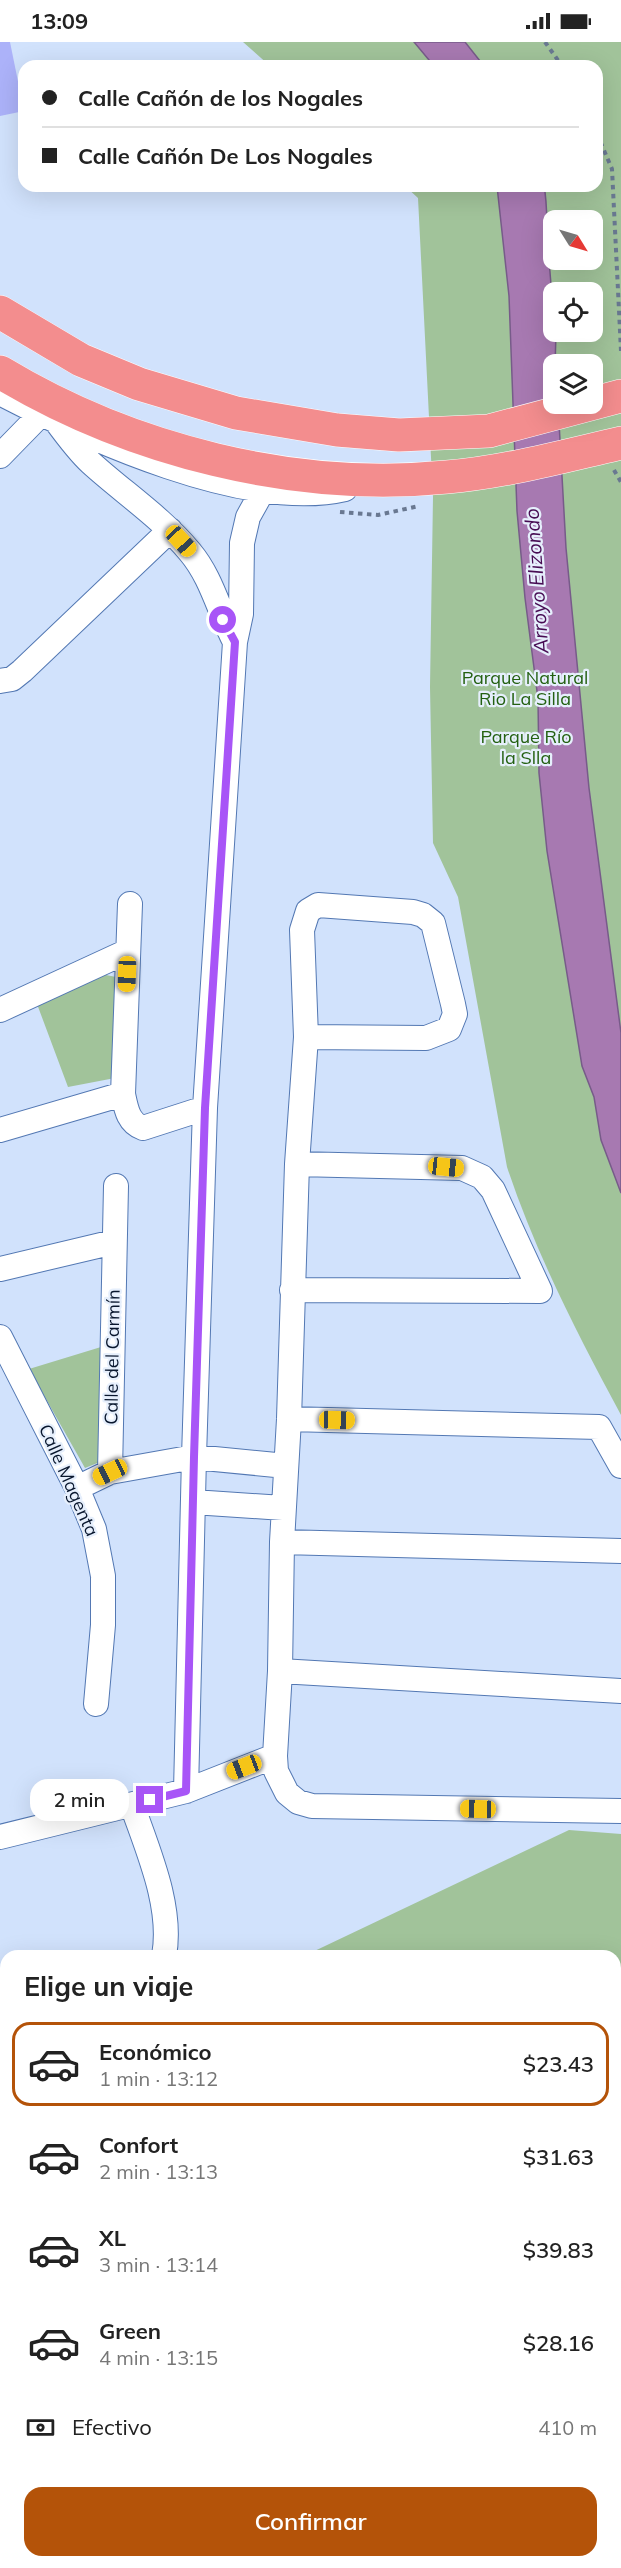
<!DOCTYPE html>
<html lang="es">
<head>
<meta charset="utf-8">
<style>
  body { margin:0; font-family:Mulish,sans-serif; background:#f6f6f6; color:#222; height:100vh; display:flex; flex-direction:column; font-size:22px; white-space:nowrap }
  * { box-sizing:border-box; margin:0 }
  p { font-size:20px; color:#767676 }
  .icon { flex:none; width:33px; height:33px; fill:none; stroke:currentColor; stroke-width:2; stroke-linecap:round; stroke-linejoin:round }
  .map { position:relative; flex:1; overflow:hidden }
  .sheet { position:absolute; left:0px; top:1908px; width:621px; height:618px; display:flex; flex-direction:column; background:#fff; border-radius:18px 18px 0 0; box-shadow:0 6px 24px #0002 }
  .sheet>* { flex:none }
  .top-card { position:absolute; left:18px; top:18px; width:585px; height:132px; border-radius:18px; box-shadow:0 6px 24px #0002; display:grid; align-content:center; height:132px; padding:0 24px; background:#fff }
  .needle { width:39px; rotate:127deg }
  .fabs { position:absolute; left:543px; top:168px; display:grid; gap:12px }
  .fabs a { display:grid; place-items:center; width:60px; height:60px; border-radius:12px; background:#fff; box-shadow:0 6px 24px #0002; font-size:30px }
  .end { position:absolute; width:27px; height:27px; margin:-14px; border:8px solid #a855f7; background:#fff; box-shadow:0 0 0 3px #fff }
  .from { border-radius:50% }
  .bubble { position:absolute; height:42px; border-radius:18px; background:#fff; box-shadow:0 6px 24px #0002; font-size:20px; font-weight:600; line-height:42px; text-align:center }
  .car { position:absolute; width:18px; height:36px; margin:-18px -9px; border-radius:8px; box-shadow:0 0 4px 2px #0007; background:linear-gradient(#f5c518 24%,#345 0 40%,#f5c518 0 76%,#345 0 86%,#f5c518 0) }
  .top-card b { display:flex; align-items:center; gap:21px; height:57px; font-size:22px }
  .top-card b+b { border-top:2px solid #e0e0e0 }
  .top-card i { width:15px; height:15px; background:#222 }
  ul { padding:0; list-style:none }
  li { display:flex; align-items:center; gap:18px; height:84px; margin:0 12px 9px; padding:0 12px; border:3px solid transparent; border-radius:18px }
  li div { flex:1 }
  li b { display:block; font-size:22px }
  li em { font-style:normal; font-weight:600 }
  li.active { border-color:#b45309 }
  li>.icon { width:54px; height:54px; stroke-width:1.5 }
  h2 { padding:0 24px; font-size:27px; line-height:72px }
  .pay { display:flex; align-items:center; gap:15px; height:66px; padding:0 24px; font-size:22px }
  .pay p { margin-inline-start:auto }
  .primary-button { display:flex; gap:12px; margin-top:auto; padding:12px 24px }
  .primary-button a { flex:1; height:69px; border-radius:18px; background:#b45309; color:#fff; font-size:24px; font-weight:600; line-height:69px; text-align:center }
  .status { display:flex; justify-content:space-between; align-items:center; height:42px; padding:0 30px; background:#fff; direction:ltr }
  .status svg { height:16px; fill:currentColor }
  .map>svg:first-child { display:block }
</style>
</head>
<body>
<div class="status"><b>13:09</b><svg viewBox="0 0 49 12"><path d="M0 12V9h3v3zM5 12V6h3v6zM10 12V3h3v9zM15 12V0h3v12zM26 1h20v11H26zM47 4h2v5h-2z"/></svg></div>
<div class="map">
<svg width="621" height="2526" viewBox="0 0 621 2526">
  <rect width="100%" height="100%" fill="#d1e2fc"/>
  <path fill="#a1c39a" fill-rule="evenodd" d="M243 0H621V1373C578 1293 536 1212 507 1125L458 855 433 801 430 645 433 455 418 156 405 144H597V24H270ZM554 178H592V218H554ZM554 250H592V290H554ZM554 322H592V362H554Z
    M101 932 121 936 115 1036 68 1045 37 962Z
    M101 1305 102 1419 85 1426 29 1327Z
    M569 1788 621 1792V2132L615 2133V1914H304Z
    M0 2072 6 2073V2196L0 2195Z
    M615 2515H621V2526H545L544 2520H615Z"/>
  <path fill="#a779b1" stroke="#775b89" stroke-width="1.5" d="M414 0H465L484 24H434Z
    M497 144H544C548 164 546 184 548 205 550 233 553 261 554 290H556L554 362H558L566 506 589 746 621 991V1151L601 1098 594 1055 582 1024 547 809 539 731 538 657 525 556 517 469 509 254Z"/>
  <path fill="#acb2f9" d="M0 0H10L24 69 0 74Z"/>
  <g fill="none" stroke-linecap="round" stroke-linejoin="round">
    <defs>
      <path id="minor" d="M0 351C86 396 247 470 345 447
        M56 379C67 394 78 409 91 421 124 451 162 476 190 510 212 536 219 570 235 600
        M0 414 41 372
        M0 639 12 637 22 629 170 488
        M130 862 123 1052C126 1066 128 1081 143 1086L205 1066
        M0 968 128 909
        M306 995 426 996 449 987 455 972 453 962 433 881 423 873 413 870 318 863 308 869 302 888 306 995 297 1122 289 1377 282 1500 280 1629 275 1714 276 1729 287 1751 298 1760 312 1764 621 1769
        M0 1088 123 1052
        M0 1227 114 1200
        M292 1248 540 1249 493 1148 482 1135 462 1126 297 1122
        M0 1295 77 1446 94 1487 103 1534V1583L96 1662
        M289 1377 599 1385 621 1424
        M110 1430 116 1144
        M77 1446 110 1430 194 1415 286 1424
        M193 1460 283 1466
        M282 1500 621 1509
        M280 1629 621 1649
        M186 1749 194 1415 205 1066 235 600 241 572 242 501 248 475 263 448
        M132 1763C148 1809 173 1865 164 1914
        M0 1795 186 1749 275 1714
        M615 2141 621 2140
        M0 2269 6 2270
        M615 2305H621
        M0 2399H6
        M615 2449H621
        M0 2456H6
        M0 2500 6 2499
        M615 2500H621"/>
      <path id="highway" d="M0 270 81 318 139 342 236 371 337 388 399 393 489 389 621 354
        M0 330C131 409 295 450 447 435 506 430 564 414 621 401"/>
    </defs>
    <use href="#minor" stroke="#5378b3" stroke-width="26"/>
    <use href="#highway" stroke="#fff" stroke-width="34"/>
    <path stroke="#697891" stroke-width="4" stroke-dasharray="4.5 4.5" stroke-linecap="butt" d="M545 0 562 24
      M597 92 612 127 621 309
      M614 428 621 440
      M340 470 378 473 419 464"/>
    <use href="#minor" stroke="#fff" stroke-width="24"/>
    <use href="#highway" stroke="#f38d8e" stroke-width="33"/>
  </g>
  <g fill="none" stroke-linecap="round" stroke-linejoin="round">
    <path stroke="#a855f7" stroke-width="8" d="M150 1758 186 1749 194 1415 205 1066 235 600 223 578"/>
  </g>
  <g text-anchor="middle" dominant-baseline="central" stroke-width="4.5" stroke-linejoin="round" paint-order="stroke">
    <g font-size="18" fill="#236011" stroke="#e6effc">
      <text x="525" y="635">Parque Natural<tspan x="525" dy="21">Rio La Silla</tspan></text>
      <text x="526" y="694">Parque Río<tspan x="526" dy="21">la Slla</tspan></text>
    </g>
    <g font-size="18" fill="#08162d" stroke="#e6effc">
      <text transform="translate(112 1315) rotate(-89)">Calle del Carmín</text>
      <text transform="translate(69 1438) rotate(66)">Calle Magenta</text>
    </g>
    <g font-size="20" font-style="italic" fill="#470c53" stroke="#e6effc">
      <text transform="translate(536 539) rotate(-94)">Arroyo Elizondo</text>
    </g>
  </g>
</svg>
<div class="fabs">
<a><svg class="needle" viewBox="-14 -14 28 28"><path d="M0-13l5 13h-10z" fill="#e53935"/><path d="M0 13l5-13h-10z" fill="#767676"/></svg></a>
<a><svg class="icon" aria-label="locate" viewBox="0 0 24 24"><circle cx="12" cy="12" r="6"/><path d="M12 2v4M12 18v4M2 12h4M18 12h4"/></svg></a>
<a><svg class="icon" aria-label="layers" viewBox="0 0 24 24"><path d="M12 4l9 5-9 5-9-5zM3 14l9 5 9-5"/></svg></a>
</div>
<i class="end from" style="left:223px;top:578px"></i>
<i class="end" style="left:150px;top:1758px"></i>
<div class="bubble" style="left:30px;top:1737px;width:99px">2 min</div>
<i class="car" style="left:181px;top:499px;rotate:137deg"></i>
<i class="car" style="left:127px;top:932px;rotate:182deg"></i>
<i class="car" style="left:446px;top:1125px;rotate:96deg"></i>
<i class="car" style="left:337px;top:1378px;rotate:91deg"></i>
<i class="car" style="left:110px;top:1430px;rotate:245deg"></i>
<i class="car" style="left:244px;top:1725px;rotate:249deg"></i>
<i class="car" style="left:478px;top:1767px;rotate:271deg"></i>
<div class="top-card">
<b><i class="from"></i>Calle Cañón de los Nogales</b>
<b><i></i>Calle Cañón De Los Nogales</b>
</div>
<section class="sheet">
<h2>Elige un viaje</h2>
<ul>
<li class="active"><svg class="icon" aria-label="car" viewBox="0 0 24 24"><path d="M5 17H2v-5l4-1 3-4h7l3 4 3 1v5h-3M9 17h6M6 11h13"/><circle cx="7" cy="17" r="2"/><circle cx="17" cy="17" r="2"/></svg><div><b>Económico</b><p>1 min · 13:12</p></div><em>$23.43</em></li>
<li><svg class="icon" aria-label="car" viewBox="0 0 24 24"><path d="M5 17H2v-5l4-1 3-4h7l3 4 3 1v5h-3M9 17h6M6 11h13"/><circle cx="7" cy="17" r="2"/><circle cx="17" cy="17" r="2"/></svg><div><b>Confort</b><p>2 min · 13:13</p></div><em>$31.63</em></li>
<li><svg class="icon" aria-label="car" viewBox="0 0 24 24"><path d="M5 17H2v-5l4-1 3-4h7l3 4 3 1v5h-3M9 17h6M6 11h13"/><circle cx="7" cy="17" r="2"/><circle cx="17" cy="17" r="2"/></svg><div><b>XL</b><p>3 min · 13:14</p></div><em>$39.83</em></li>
<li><svg class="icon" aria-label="car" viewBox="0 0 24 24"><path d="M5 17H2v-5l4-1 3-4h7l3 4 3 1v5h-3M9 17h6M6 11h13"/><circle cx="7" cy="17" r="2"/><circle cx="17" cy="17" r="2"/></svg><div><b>Green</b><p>4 min · 13:15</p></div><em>$28.16</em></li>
</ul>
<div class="pay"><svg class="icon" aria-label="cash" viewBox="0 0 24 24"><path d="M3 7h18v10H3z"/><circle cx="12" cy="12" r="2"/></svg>Efectivo<p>410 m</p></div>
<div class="primary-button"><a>Confirmar</a></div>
</section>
</div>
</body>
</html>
